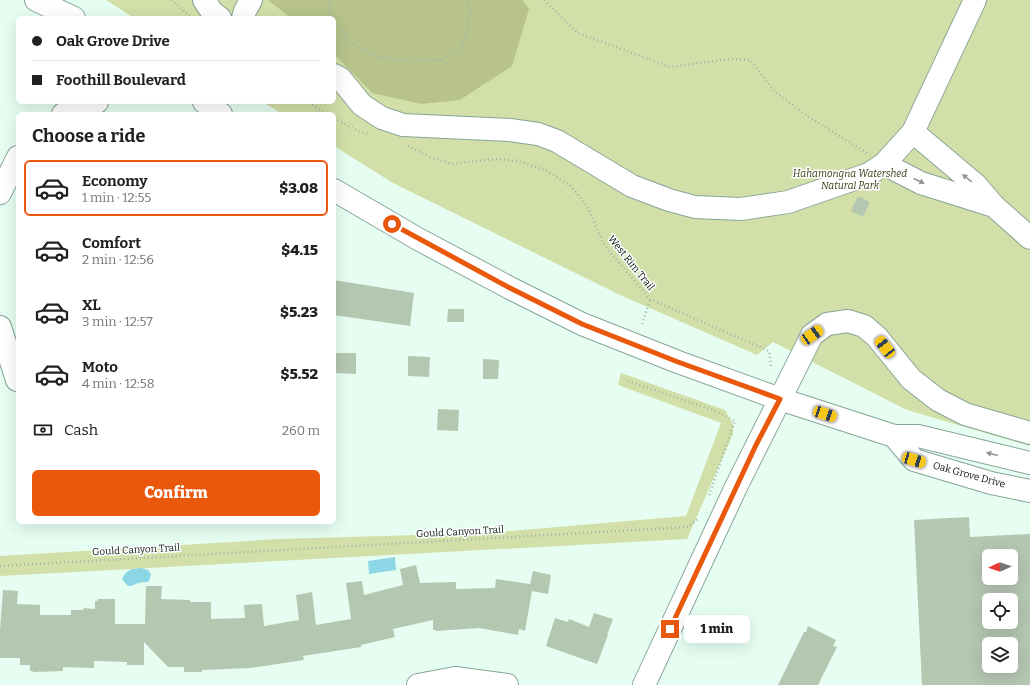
<!DOCTYPE html>
<html lang="en">
<head>
<meta charset="utf-8">
<style>
  body { margin:0; font-family:Bitter,serif; background:#f6f6f6; color:#202124; height:100vh; display:flex; flex-direction:column; font-size:15px; white-space:nowrap }
  * { box-sizing:border-box; margin:0 }
  p { font-size:13px; color:#757577 }
  .icon { flex:none; width:22px; height:22px; fill:none; stroke:currentColor; stroke-width:2; stroke-linecap:round; stroke-linejoin:round }
  .map { position:relative; flex:1; overflow:hidden }
  .details { position:absolute; left:16px; top:112px; width:320px; height:412px; display:flex; flex-direction:column; background:#fff; border-radius:6px; box-shadow:0 4px 16px #0002 }
  .details>* { flex:none }
  .guide { position:absolute; left:16px; top:16px; width:320px; height:88px; border-radius:6px; box-shadow:0 4px 16px #0002; display:grid; align-content:center; height:88px; padding:0 16px; background:#fff }
  .needle { width:26px; rotate:267deg }
  .buttons { position:absolute; left:982px; top:549px; display:grid; gap:8px }
  .buttons a { display:grid; place-items:center; width:36px; height:36px; border-radius:6px; background:#fff; box-shadow:0 4px 16px #0002; font-size:20px }
  .end { position:absolute; width:18px; height:18px; margin:-9px; border:5px solid #ea580c; background:#fff; box-shadow:0 0 0 2px #fff }
  .from { border-radius:50% }
  .bubble { position:absolute; height:28px; border-radius:6px; background:#fff; box-shadow:0 4px 16px #0002; font-size:13px; font-weight:800; line-height:28px; text-align:center }
  .car { position:absolute; width:12px; height:24px; margin:-12px -6px; border-radius:5px; box-shadow:0 0 3px 1px #0007; background:linear-gradient(#f5c518 24%,#345 0 40%,#f5c518 0 76%,#345 0 86%,#f5c518 0) }
  .guide b { display:flex; align-items:center; gap:14px; height:38px; font-size:15px }
  .guide b+b { border-top:1px solid #e0e0e0 }
  .guide i { width:10px; height:10px; background:#202124 }
  ul { padding:0; list-style:none }
  li { display:flex; align-items:center; gap:12px; height:56px; margin:0 8px 6px; padding:0 8px; border:2px solid transparent; border-radius:6px }
  li div { flex:1 }
  li b { display:block; font-size:15px }
  li em { font-style:normal; font-weight:800 }
  li.current { border-color:#ea580c }
  li>.icon { width:36px; height:36px; stroke-width:1.5 }
  h2 { padding:0 16px; font-size:18px; line-height:48px }
  .pay { display:flex; align-items:center; gap:10px; height:44px; padding:0 16px; font-size:15px }
  .pay p { margin-inline-start:auto }
  .button { display:flex; gap:8px; margin-top:auto; padding:8px 16px }
  .button a { flex:1; height:46px; border-radius:6px; background:#ea580c; color:#fff; font-size:16px; font-weight:800; line-height:46px; text-align:center }
  .map>svg:first-child { display:block }
</style>
</head>
<body>
<div class="map">
<svg width="1030" height="685" viewBox="0 0 1030 685">
  <rect width="100%" height="100%" fill="#e5fef1"/>
  <path fill="#d3dfa8" d="M106 0H1030V446L907 410 773 342 757 355 620 295 393 183 334 146V114H282L263 102H334V18H134Z
    M621 373 725 410 733 424V434L687 539 0 576V556L279 539 487 533 686 516 721 423 618 385Z"/>
  <path fill="#b7c38b" d="M268 0H522L529 9 512 66 460 100 421 104 372 93 334 54V18H291Z"/>
  <path fill="#8dd6e5" d="M395 557 396 570 369 574 368 561Z
    M141 568 148 570 151 574C149 585 147 581 139 583 134 584 133 586 128 586L125 583 122 579C127 569 131 569 141 568Z"/>
  <path fill="#b4c7b1" fill-rule="evenodd" d="M858 196 870 202 863 217 851 211Z
    M334 280 414 293 410 326 334 315Z
    M448 309H464V322H447Z
    M335 353H356V374L334 373Z
    M408 356 430 357 429 377 408 376Z
    M483 359 499 360 498 379H483Z
    M438 409 459 410 458 431 437 430Z
    M969 517 970 537 1030 534V685H922L914 520ZM989 556H1011V578H989ZM989 600H1011V622H989ZM989 644H1011V666H989Z
    M416 565 420 583 456 582V589L495 588 496 579 530 584 533 571 551 575 548 594 532 591 525 631 519 629 518 635 479 628 436 631V630H433V620L393 629 395 637 361 645V647L303 656 304 660 250 668 202 670V672H184V667H168L144 642V665H127V662L94 661V668L63 667V671L35 672 30 671V665H20V658H0V630L3 590 18 591 17 604 40 605V615H71V610H84L83 608 95 609V601H97L98 599H115V624H145L146 586H162L161 599 190 600V602H211V619L245 618 244 605 262 604 264 626 299 620 296 595 312 592 316 625 351 619 346 583 362 581 364 595 403 585 400 569Z
    M594 613 613 619 607 635H608L597 664 546 646 555 618 568 622 569 619 589 627Z
    M808 626 836 640 833 646 837 647 818 685H778L804 632H806Z"/>
  <g fill="none" stroke-linecap="round" stroke-linejoin="round">
    <defs>
      <path id="minor" d="M36 0 74 18
        M204 0 212 12 220 18
        M243 18 245 11 251 0
        M334 75 340 78 362 105 382 118 403 125 510 130 538 134 557 141 632 186 669 200 695 207 741 209 788 202 869 174 884 164 913 132 975 0
        M204 102 221 114
        M63 114 97 102
        M913 132 976 185 994 206 1030 238
        M884 164 921 183 994 206
        M334 190 418 239 510 288 582 324 678 362 780 399 812 335 827 324 848 321 864 326 877 337 911 379 938 400 965 414 1030 433
        M0 193 18 157
        M0 327 17 380
        M418 685 455 678 507 685"/>
      <path id="major" d="M894 436 914 460 991 483 1030 491
        M644 685 736 487 780 399 894 436H918L1030 463"/>
    </defs>
    <use href="#minor" stroke="#87a597" stroke-width="24"/>
    <use href="#major" stroke="#87a597" stroke-width="24"/>
    <path stroke="#a0b5aa" stroke-width="2.5" stroke-dasharray="1 3" stroke-linecap="butt" d="M171 0 190 16
      M328 0 332 18
      M544 0 578 33 670 67 730 59 750 60 774 91 807 116 867 153
      M334 22 350 42 376 57 407 61 441 60 463 46 471 9 467 0
      M309 102 326 114
      M334 118 360 132 369 134
      M408 146 430 157 452 164 495 159 518 161 548 171 572 187 588 208 604 245 650 299 769 351 771 366
      M642 324 650 300
      M628 381 713 410 735 421 709 495
      M0 566 688 527 699 518"/>
    <use href="#minor" stroke="#fff" stroke-width="22"/>
    <use href="#major" stroke="#fff" stroke-width="22"/>
  </g>
  <defs><path id="oneway-solid" d="M-6-.8H1V-3.2L6.5 0L1 3.2V.8H-6Z"/></defs>
  <g fill="#919694">
    <use href="#oneway-solid" transform="translate(967 178) rotate(-141)"/>
    <use href="#oneway-solid" transform="translate(919 181) rotate(24)"/>
    <use href="#oneway-solid" transform="translate(992 454) rotate(-166)"/>
  </g>
  <g fill="none" stroke-linecap="round" stroke-linejoin="round">
    <path stroke="#ea580c" stroke-width="5" d="M392 224 510 288 582 324 678 362 780 399 756 445 670 629"/>
  </g>
  <g text-anchor="middle" dominant-baseline="central" stroke-width="3" stroke-linejoin="round" paint-order="stroke">
    <g font-size="10" font-style="italic" fill="#383f15" stroke="#fff">
      <text x="850" y="174">Hahamongna Watershed<tspan x="850" dy="12">Natural Park</tspan></text>
    </g>
    <g font-size="10" fill="#0b1611" stroke="#fff">
      <text transform="translate(631 263) rotate(51)">West Rim Trail</text>
      <text transform="translate(969 475) rotate(15)">Oak Grove Drive</text>
      <text transform="translate(460 532) rotate(-3)">Gould Canyon Trail</text>
      <text transform="translate(136 550) rotate(-3)">Gould Canyon Trail</text>
    </g>
  </g>
</svg>
<div class="buttons">
<a><svg class="needle" viewBox="-14 -14 28 28"><path d="M0-13l5 13h-10z" fill="#e53935"/><path d="M0 13l5-13h-10z" fill="#757577"/></svg></a>
<a><svg class="icon" aria-label="locate" viewBox="0 0 24 24"><circle cx="12" cy="12" r="6"/><path d="M12 2v4M12 18v4M2 12h4M18 12h4"/></svg></a>
<a><svg class="icon" aria-label="layers" viewBox="0 0 24 24"><path d="M12 4l9 5-9 5-9-5zM3 14l9 5 9-5"/></svg></a>
</div>
<i class="end from" style="left:392px;top:224px"></i>
<i class="end" style="left:670px;top:629px"></i>
<div class="bubble" style="left:684px;top:615px;width:66px">1 min</div>
<i class="car" style="left:812px;top:335px;rotate:55deg"></i>
<i class="car" style="left:885px;top:347px;rotate:322deg"></i>
<i class="car" style="left:825px;top:414px;rotate:108deg"></i>
<i class="car" style="left:914px;top:460px;rotate:106deg"></i>
<div class="guide">
<b><i class="from"></i>Oak Grove Drive</b>
<b><i></i>Foothill Boulevard</b>
</div>
<section class="details">
<h2>Choose a ride</h2>
<ul>
<li class="current"><svg class="icon" aria-label="car" viewBox="0 0 24 24"><path d="M5 17H2v-5l4-1 3-4h7l3 4 3 1v5h-3M9 17h6M6 11h13"/><circle cx="7" cy="17" r="2"/><circle cx="17" cy="17" r="2"/></svg><div><b>Economy</b><p>1 min · 12:55</p></div><em>$3.08</em></li>
<li><svg class="icon" aria-label="car" viewBox="0 0 24 24"><path d="M5 17H2v-5l4-1 3-4h7l3 4 3 1v5h-3M9 17h6M6 11h13"/><circle cx="7" cy="17" r="2"/><circle cx="17" cy="17" r="2"/></svg><div><b>Comfort</b><p>2 min · 12:56</p></div><em>$4.15</em></li>
<li><svg class="icon" aria-label="car" viewBox="0 0 24 24"><path d="M5 17H2v-5l4-1 3-4h7l3 4 3 1v5h-3M9 17h6M6 11h13"/><circle cx="7" cy="17" r="2"/><circle cx="17" cy="17" r="2"/></svg><div><b>XL</b><p>3 min · 12:57</p></div><em>$5.23</em></li>
<li><svg class="icon" aria-label="car" viewBox="0 0 24 24"><path d="M5 17H2v-5l4-1 3-4h7l3 4 3 1v5h-3M9 17h6M6 11h13"/><circle cx="7" cy="17" r="2"/><circle cx="17" cy="17" r="2"/></svg><div><b>Moto</b><p>4 min · 12:58</p></div><em>$5.52</em></li>
</ul>
<div class="pay"><svg class="icon" aria-label="cash" viewBox="0 0 24 24"><path d="M3 7h18v10H3z"/><circle cx="12" cy="12" r="2"/></svg>Cash<p>260 m</p></div>
<div class="button"><a>Confirm</a></div>
</section>
</div>
</body>
</html>
